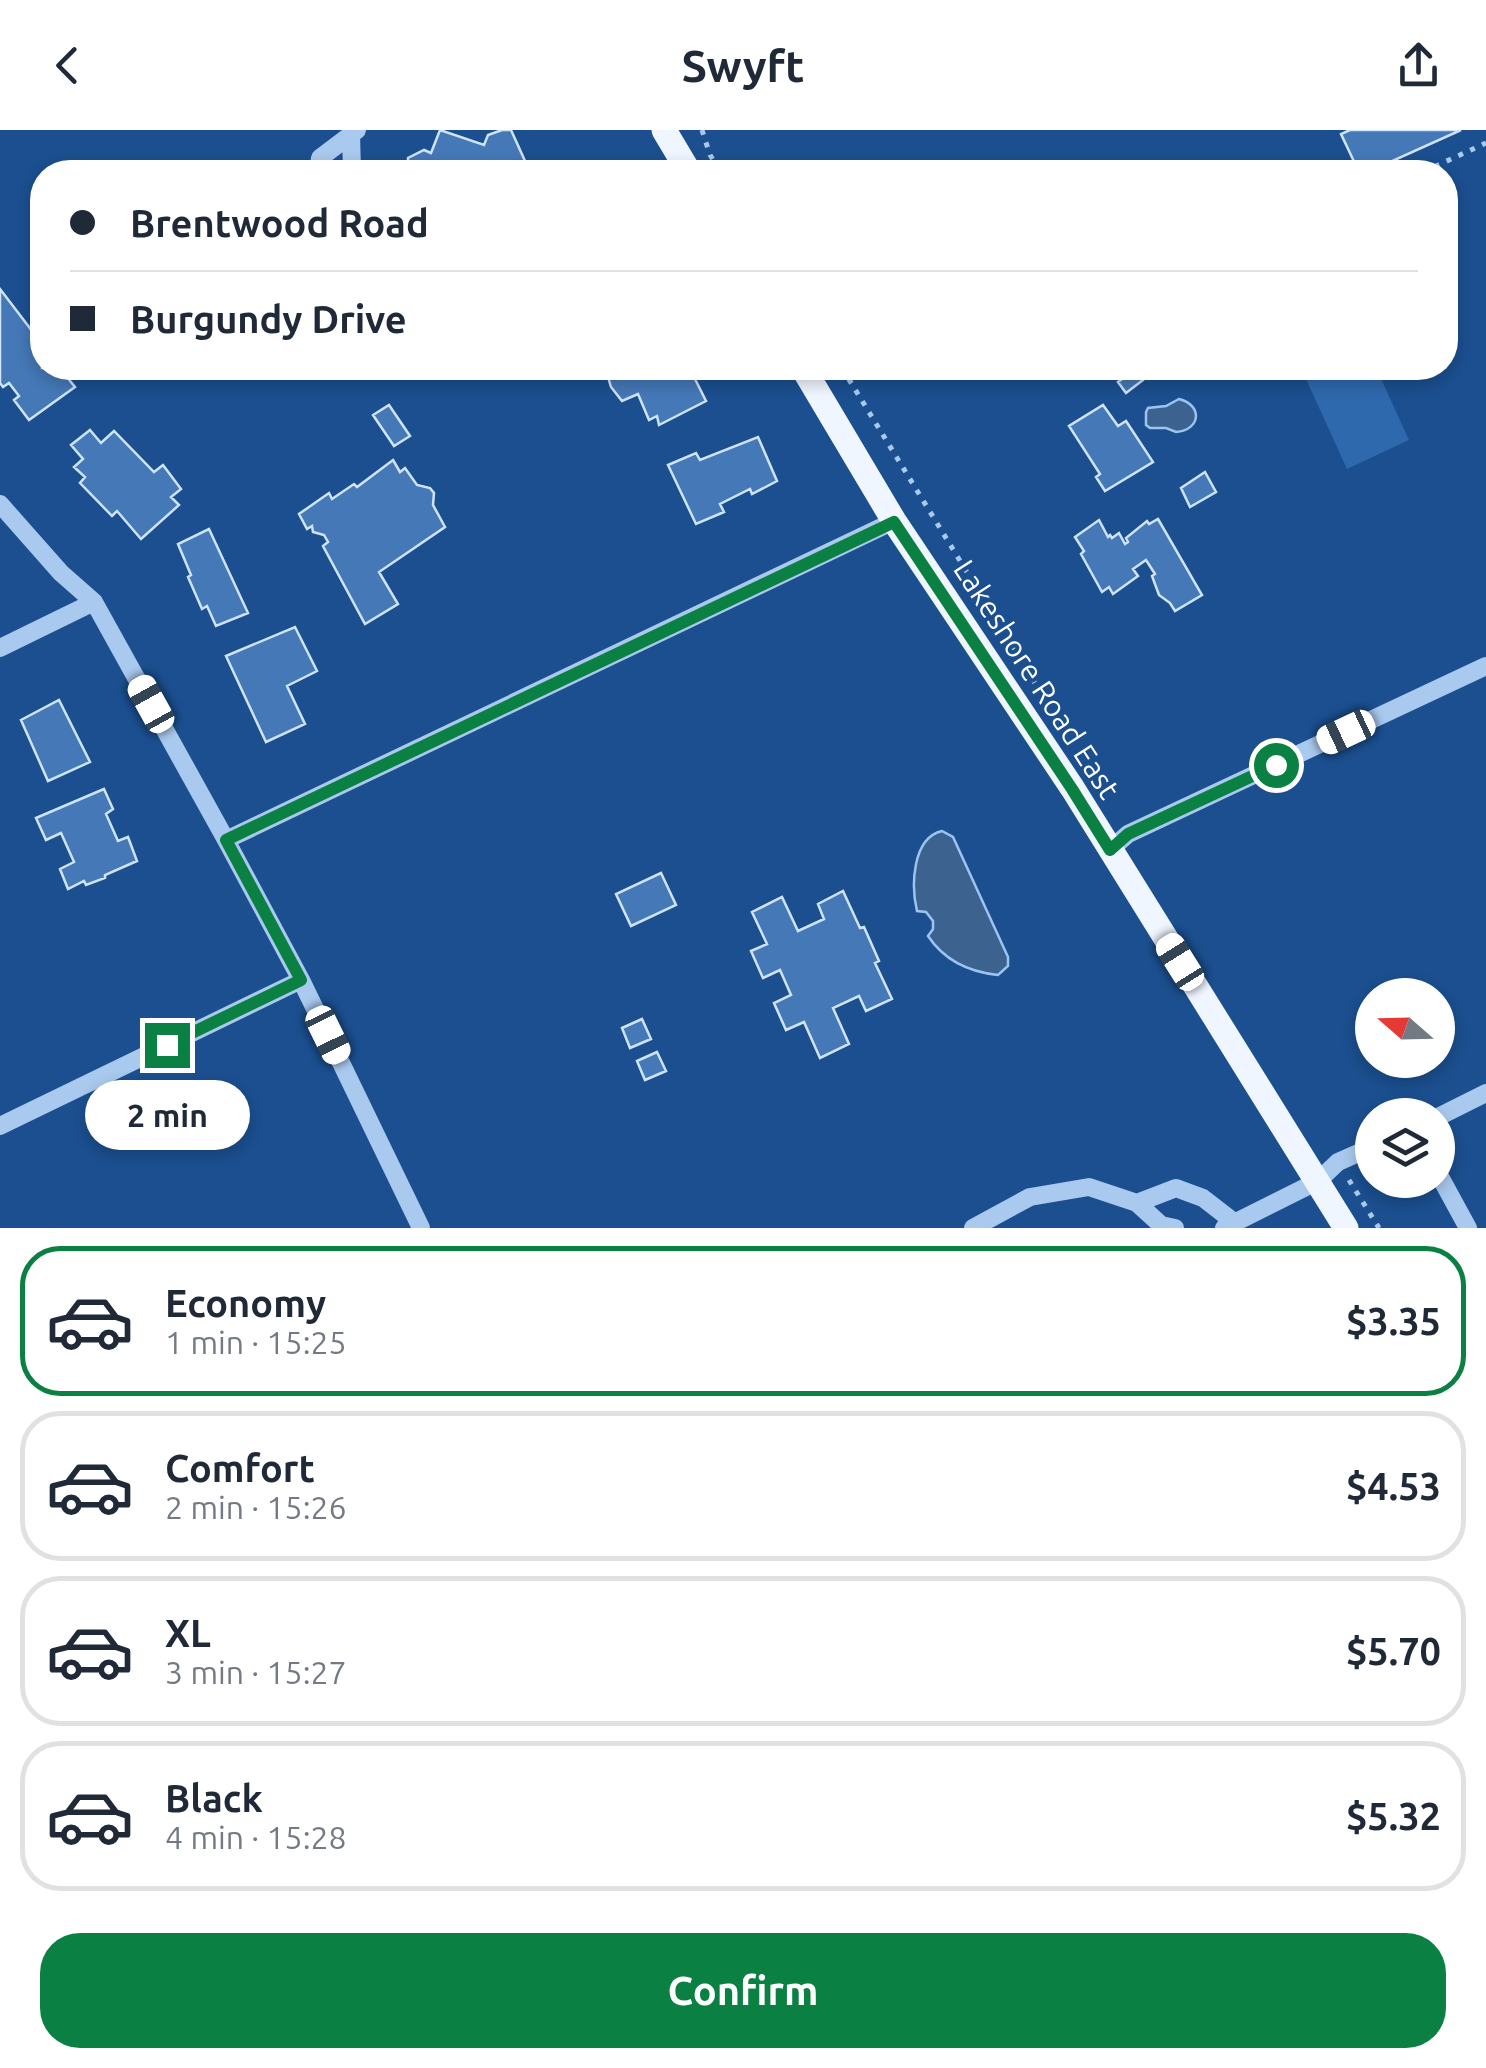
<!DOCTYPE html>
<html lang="en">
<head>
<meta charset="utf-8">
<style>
  body { margin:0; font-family:Ubuntu,sans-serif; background:#f2f2f3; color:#1f2937; height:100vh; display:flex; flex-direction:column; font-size:38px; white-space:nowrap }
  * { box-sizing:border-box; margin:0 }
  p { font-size:32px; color:#747a83 }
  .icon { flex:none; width:55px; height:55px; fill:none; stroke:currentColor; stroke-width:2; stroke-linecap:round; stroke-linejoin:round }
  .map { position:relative; height:1098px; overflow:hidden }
  .details { display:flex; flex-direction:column; background:#fff; flex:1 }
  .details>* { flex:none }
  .top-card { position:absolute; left:30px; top:30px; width:1428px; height:220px; border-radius:40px; box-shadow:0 5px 15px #0003; display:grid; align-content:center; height:220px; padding:0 40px; background:#fff }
  .needle { width:65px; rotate:290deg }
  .fabs { position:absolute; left:1355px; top:848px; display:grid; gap:20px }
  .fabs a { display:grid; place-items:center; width:100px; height:100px; border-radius:50%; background:#fff; box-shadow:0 5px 15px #0003; font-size:50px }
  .end { position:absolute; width:45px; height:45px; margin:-22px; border:12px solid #0b8043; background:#fff; box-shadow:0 0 0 5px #fff }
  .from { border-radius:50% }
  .bubble { position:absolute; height:70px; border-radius:35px; background:#fff; box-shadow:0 5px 15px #0003; font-size:32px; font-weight:700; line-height:70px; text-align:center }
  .car { position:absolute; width:30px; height:60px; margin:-30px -15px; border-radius:12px; box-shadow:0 0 8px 2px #0007; background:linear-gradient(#fff 24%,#345 0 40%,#fff 0 76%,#345 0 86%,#fff 0) }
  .top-card b { display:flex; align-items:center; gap:35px; height:95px; font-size:38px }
  .top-card b+b { border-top:2px solid #e0e1e3 }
  .top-card i { width:25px; height:25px; background:#1f2937 }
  ul { padding:18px 0 0; list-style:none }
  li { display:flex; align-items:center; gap:30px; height:150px; margin:0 20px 15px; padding:0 20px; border:5px solid #e0e1e3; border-radius:40px }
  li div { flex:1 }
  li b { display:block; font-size:38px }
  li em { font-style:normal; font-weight:700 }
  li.selected { border-color:#0b8043 }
  li>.icon { width:90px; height:90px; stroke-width:1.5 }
  .action { display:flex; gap:20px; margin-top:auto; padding:20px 40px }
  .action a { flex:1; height:115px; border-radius:40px; background:#0b8043; color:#fff; font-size:40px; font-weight:700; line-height:115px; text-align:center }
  header { display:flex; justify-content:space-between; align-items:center; height:130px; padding:0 40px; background:#fff; font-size:45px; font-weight:700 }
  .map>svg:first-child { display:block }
</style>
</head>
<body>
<header><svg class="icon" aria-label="back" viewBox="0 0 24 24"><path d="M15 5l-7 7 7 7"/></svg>Swyft<svg class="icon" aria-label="share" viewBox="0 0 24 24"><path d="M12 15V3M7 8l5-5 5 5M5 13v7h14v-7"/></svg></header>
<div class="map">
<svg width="1486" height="1098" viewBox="0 0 1486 1098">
  <rect width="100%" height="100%" fill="#1b4f8f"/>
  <path fill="#2e69ad" d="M1301 238H1376L1409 310 1347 339Z"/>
  <path fill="#3c6290" stroke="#9cc4f0" stroke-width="2.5" d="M1179 269C1203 275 1201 300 1176 302L1166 298H1150L1146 295V282L1148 278 1166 276Z
    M942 701 953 707 1008 827V836L998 845C969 842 944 830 928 806L933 799V791L926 782 917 781C911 756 912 708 942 701Z"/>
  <path fill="#4478b7" stroke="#cfe3fa" stroke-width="2.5" d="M440 0 484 15 488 5 502 0H511L530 42H408V28L424 20 431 23Z
    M1350 0H1461L1368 42H1359L1341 4Z
    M0 159 39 210 42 207V238H66L62 241 75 257 29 290 14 270 19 266 9 253 3 257 0 253Z
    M609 238H694L696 240 687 244 688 247 693 245 706 271 659 295 657 286 649 290 638 264 622 271 611 257 608 247 611 243Z
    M1136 239 1143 250 1126 263 1118 252Z
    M389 275 410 306 394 316 373 285Z
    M1103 275 1118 296 1126 291 1153 332 1105 361 1096 347 1100 344 1069 296Z
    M90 300 101 313 114 301 154 342 163 335 181 359 171 367 179 375 141 409 117 381 112 386 80 353 85 347 74 337 83 329 71 315Z
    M758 307 777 351 752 364 750 359 720 374 724 382 696 394 668 335 696 323 700 330Z
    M393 330 400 342 405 338 417 355 430 358 434 363 433 375 445 397 379 442 398 474 365 494 323 416 328 412 324 405 313 402 312 396 307 399 299 384 329 363 332 369 354 354 357 357Z
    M1205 342 1216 362 1190 377 1181 358Z
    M1158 389 1202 465 1175 481 1170 473 1159 465 1152 446 1155 444 1146 430 1133 439 1138 446 1113 464 1109 457 1102 462 1081 424 1084 421 1075 407 1099 390 1108 407 1110 405 1112 408 1119 403 1125 414 1128 412 1126 408 1147 391 1149 394Z
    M209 399 248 483 216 496 207 476 202 479 188 447 191 445 178 414Z
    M295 497 317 541 287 556 305 594 266 612 226 526Z
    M59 570 90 632 48 651 21 590Z
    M104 659 113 679 106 684 118 711 128 707 137 731 105 745V748L86 755 84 751 68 759 60 739 74 732 61 703 46 710 36 688Z
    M661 743 676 775 631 796 616 764Z
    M843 761 860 798 864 797 879 831 875 833 892 869 866 881 859 866 833 878 849 914 820 928 804 892 786 900 774 873 791 865 780 840 763 848 751 821 767 814 752 782 782 767 798 801 824 789 818 774Z
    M642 889 651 909 630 918 622 898Z
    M657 922 666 941 645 950 637 931Z"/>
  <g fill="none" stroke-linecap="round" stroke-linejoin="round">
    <path stroke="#a9c9ee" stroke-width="5" stroke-dasharray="5 8" stroke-linecap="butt" d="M702 0 710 25 721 42
      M1423 42 1486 13
      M842 238 1036 555
      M1349 1050 1379 1098"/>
    <path stroke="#a9c9ee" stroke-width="18" d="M351 3 352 42
      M318 42 320 28 357 0
      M0 374 61 443 94 472 226 710 301 850 421 1098
      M0 518 94 472
      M226 710 894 391
      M1110 720 1128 704 1486 536
      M1438 987 1486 963
      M0 996 301 850
      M1438 1043 1468 1098
      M1137 1073 1176 1058 1203 1068 1234 1092
      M973 1098 1030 1067 1089 1057 1137 1073 1161 1095 1175 1098
      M1224 1098 1318 1051 1338 1032 1372 1017"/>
    <path stroke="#f0f6ff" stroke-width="25" d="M664 0 689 42
      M803 238 894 391 1073 659 1346 1098"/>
  </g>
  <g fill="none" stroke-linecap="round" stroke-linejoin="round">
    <path stroke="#0b8043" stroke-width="12" d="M167 915 301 850 226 710 894 392 1072 659 1110 720 1128 704 1276 635"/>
  </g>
  <g text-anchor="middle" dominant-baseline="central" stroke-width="8" stroke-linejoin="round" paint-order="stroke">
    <g font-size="30" fill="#fff" stroke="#1b4f8f">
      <text transform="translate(1037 549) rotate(57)">Lakeshore Road East</text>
    </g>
  </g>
</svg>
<div class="fabs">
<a><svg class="needle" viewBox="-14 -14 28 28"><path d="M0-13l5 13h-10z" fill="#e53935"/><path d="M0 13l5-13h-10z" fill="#747a83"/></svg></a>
<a><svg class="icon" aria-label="layers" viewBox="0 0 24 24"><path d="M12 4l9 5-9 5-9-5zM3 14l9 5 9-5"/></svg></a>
</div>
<i class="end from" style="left:1276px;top:635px"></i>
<i class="end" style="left:167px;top:915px"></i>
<div class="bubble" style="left:85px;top:950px;width:165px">2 min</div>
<i class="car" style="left:151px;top:574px;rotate:331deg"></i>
<i class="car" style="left:1346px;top:602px;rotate:245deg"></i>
<i class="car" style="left:1180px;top:832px;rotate:328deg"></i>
<i class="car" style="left:328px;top:905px;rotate:154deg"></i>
<div class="top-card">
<b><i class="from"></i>Brentwood Road</b>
<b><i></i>Burgundy Drive</b>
</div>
</div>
<section class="details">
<ul>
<li class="selected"><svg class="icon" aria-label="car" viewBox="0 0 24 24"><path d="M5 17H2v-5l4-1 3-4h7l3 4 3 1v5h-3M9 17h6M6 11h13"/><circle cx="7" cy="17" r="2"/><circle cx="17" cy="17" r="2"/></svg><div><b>Economy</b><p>1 min · 15:25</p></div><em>$3.35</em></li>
<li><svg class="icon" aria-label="car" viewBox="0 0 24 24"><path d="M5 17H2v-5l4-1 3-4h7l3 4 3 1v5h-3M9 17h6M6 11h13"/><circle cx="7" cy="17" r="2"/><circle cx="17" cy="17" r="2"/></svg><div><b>Comfort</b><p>2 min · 15:26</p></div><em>$4.53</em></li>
<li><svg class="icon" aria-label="car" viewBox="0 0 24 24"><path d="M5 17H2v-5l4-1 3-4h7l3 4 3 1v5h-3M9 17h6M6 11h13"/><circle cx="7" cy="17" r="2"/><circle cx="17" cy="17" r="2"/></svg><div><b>XL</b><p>3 min · 15:27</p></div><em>$5.70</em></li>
<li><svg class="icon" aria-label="car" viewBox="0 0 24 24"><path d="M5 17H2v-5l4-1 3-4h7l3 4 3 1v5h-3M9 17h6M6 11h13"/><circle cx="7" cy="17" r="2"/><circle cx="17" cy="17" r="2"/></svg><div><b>Black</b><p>4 min · 15:28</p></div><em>$5.32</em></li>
</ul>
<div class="action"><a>Confirm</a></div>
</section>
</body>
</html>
